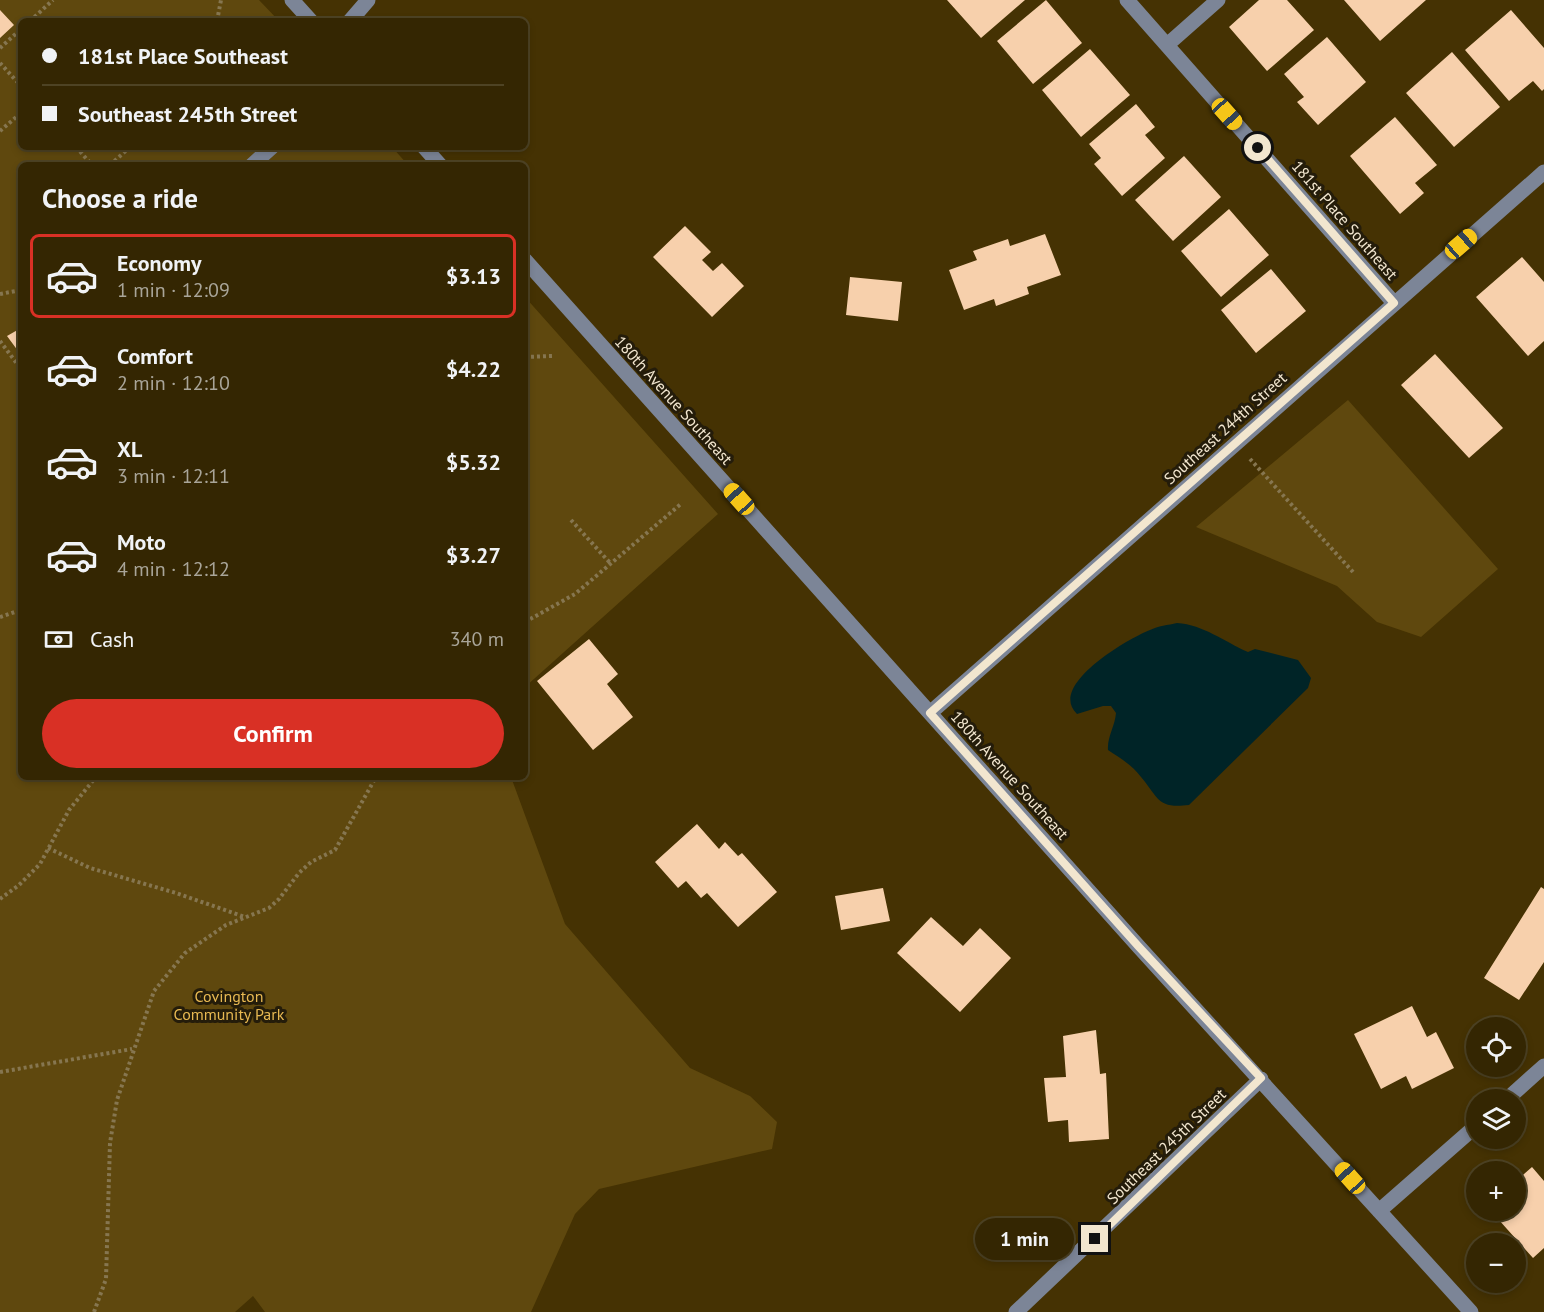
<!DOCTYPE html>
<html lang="en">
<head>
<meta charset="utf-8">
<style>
  body { margin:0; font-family:"PT Sans",sans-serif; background:#3f3211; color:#f1f3f6; height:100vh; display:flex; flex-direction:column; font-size:22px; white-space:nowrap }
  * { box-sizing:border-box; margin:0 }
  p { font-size:20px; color:#a9a599 }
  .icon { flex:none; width:33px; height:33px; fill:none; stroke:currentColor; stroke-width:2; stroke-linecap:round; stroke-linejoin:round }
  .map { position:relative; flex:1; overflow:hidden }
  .panel { position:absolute; left:18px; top:162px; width:510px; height:618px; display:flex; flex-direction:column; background:#342602; border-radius:9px; box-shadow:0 3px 9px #0003,0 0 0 2px #4e4324 }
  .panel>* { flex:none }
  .banner { position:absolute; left:18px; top:18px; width:510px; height:132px; border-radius:9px; box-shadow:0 3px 9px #0003,0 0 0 2px #4e4324; display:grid; align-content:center; height:132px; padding:0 24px; background:#342602 }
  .buttons { position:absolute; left:1466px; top:1017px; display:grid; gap:12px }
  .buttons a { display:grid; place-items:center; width:60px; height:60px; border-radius:50%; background:#342602; box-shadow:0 3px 9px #0003,0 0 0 2px #4e4324; font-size:30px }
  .end { position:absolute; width:27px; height:27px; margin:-14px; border:8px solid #f2e6cf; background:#111; box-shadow:0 0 0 3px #111 }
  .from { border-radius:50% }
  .bubble { position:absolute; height:42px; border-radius:21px; background:#342602; box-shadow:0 3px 9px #0003,0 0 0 2px #4e4324; font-size:20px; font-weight:600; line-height:42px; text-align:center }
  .car { position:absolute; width:18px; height:36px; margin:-18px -9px; border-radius:8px; box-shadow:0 0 4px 2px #0007; background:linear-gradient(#f5c518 24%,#345 0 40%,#f5c518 0 76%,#345 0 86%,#f5c518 0) }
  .banner b { display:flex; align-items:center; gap:21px; height:57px; font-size:22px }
  .banner b+b { border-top:2px solid #4e4324 }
  .banner i { width:15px; height:15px; background:#f1f3f6 }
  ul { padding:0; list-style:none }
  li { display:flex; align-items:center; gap:18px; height:84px; margin:0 12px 9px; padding:0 12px; border:3px solid transparent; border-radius:9px }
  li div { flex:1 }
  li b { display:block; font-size:22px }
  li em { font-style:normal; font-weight:600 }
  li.active { border-color:#d93025 }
  li>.icon { width:54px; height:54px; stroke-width:1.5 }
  h2 { padding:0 24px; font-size:27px; line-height:72px }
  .pay { display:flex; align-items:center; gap:15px; height:66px; padding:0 24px; font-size:22px }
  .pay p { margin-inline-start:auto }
  .button { display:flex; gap:12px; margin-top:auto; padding:12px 24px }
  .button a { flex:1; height:69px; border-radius:36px; background:#d93025; color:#fff; font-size:24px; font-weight:600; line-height:69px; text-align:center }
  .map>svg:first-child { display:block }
</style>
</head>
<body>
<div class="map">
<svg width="1544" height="1312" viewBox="0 0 1544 1312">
  <rect width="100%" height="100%" fill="#453203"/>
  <path fill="#5f480e" d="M0 0H259L279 21H21V147H392L408 165H21V777H511L565 924 690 1068 750 1096 777 1122 772 1149 599 1189 575 1214 531 1312H265L253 1296 235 1312H0Z
    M525 297 718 514 525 687Z
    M1348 400 1498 569 1421 637 1377 622 1337 586 1196 527Z"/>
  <path fill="#002427" d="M1177 623C1204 625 1223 641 1248 652L1255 649 1298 660 1311 678 1308 688 1189 805C1157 809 1159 798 1141 777 1132 765 1120 758 1108 750 1107 737 1115 726 1116 713L1111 706H1103L1077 714C1047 686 1127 639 1150 630 1158 626 1168 625 1177 623Z"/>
  <path fill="#f7d0ac" d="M947 0H1025L981 38Z
    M1046 0 1082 43 1033 84 997 41Z
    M1259 0H1287L1314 30 1267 71 1229 27Z
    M1344 0H1426L1380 41Z
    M0 10 14 25 0 38Z
    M1511 10 1544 48V89L1542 91 1533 81 1509 101 1465 50Z
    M1327 37 1366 82 1318 125 1297 102 1304 97 1284 74Z
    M1090 49 1130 95 1081 137 1042 90Z
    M1452 52 1500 107 1454 147 1406 93Z
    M1136 104 1155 127 1145 135 1165 158 1122 196 1094 164 1101 158 1089 144Z
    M1395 117 1437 165 1415 183 1424 193 1400 214 1350 156Z
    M1184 156 1221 197 1173 241 1135 200Z
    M1229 209 1269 255 1221 297 1181 251Z
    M685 226 711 252 702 260 713 271 722 263 744 286 712 317 653 257Z
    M1045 234 1061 275 1027 287 1029 294 996 306 994 299 964 310 949 270 977 260 973 251 1008 239 1010 246Z
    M1522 257 1544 282V341L1528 356 1476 297Z
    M1271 269 1306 311 1256 353 1221 310Z
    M850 277 902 282 898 321 846 315Z
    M21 328V355L7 336Z
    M1435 354 1503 428 1469 458 1401 385Z
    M589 639 618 674 607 684 633 717 593 750 537 681Z
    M697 824 719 849 725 842 738 856 742 853 777 892 738 927 707 893 701 898 686 881 678 888 655 862Z
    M1541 887 1544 889V962L1519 1000 1484 978Z
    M883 888 890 921 841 930 835 896Z
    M931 917 963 946 980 928 1011 958 960 1012 897 953Z
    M1412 1006 1427 1037 1436 1032 1454 1068 1412 1089 1406 1076 1381 1089 1354 1034Z
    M1096 1030 1100 1074 1106 1073 1109 1139 1069 1142 1068 1120 1048 1122 1044 1078 1066 1077 1063 1036Z
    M1532 1167 1544 1181V1248L1533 1258 1490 1210H1515V1182Z"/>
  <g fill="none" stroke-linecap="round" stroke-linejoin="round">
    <path stroke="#867650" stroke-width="4" stroke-dasharray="3 3" stroke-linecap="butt" d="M30 21 53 0
      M217 21 221 0
      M0 48 21 29
      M0 63 21 86
      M0 131 21 113
      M76 147 92 165
      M110 165 130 147
      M0 294 21 290
      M0 341 21 369
      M525 357 552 356
      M1250 459 1353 572
      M571 520 611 564
      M0 617 21 610
      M525 622 575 594 682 503
      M48 848 90 868 176 893 245 917
      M0 899 19 885 40 864 69 810 96 777
      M0 1072 132 1049
      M94 1312 106 1279 110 1143 117 1100 154 991 185 953 226 925 269 908 279 899 299 873 311 862 335 850 376 777"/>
    <path stroke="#7c8597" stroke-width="15" d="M292 0 311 21
      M1127 0 1394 303
      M350 21 368 0
      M1167 45 1218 0
      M424 147 440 165
      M252 165 272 147
      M525 260 1139 947 1471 1312
      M930 713 1544 172
      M1506 1100 1544 1066
      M1379 1211 1476 1126
      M1016 1312 1261 1079"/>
  </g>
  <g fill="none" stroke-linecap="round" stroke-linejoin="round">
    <path stroke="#f2e6cf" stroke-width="8" d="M1095 1239 1261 1078 1139 947 930 713 1394 303 1258 148"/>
  </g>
  <g text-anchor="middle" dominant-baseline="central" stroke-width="6" stroke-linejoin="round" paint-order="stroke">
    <g font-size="16" fill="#f2e6cf" stroke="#241c0a">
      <text transform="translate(1345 220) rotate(49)">181st Place Southeast</text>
      <text transform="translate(674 400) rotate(48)">180th Avenue Southeast</text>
      <text transform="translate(1225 428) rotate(-42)">Southeast 244th Street</text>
      <text transform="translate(1010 775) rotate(48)">180th Avenue Southeast</text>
      <text transform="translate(1166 1146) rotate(-44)">Southeast 245th Street</text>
    </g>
    <g font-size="16" fill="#e8b952" stroke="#241c0a">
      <text x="229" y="996">Covington<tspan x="229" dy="18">Community Park</tspan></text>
    </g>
  </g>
</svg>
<div class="buttons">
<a><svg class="icon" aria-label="locate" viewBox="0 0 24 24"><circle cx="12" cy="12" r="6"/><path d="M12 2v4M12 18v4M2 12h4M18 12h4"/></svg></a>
<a><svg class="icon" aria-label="layers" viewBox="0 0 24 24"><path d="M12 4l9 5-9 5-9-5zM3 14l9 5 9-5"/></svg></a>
<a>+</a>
<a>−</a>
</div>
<i class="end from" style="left:1258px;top:148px"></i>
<i class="end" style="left:1095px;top:1239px"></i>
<div class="bubble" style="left:975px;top:1218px;width:99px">1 min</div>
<i class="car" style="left:1227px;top:114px;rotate:138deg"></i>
<i class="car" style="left:1461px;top:244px;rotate:49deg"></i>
<i class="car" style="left:739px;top:499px;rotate:318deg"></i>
<i class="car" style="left:1350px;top:1178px;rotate:318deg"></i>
<div class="banner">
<b><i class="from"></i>181st Place Southeast</b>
<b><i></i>Southeast 245th Street</b>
</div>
<section class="panel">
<h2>Choose a ride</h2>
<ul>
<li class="active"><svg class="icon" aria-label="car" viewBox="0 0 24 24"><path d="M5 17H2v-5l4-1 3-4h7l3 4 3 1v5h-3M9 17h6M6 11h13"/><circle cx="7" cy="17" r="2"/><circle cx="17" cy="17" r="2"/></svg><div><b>Economy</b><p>1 min · 12:09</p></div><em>$3.13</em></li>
<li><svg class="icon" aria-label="car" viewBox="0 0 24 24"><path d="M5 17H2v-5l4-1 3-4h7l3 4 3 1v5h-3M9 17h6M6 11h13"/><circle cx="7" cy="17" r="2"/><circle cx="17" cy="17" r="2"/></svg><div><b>Comfort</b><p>2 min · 12:10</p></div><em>$4.22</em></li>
<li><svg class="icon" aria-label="car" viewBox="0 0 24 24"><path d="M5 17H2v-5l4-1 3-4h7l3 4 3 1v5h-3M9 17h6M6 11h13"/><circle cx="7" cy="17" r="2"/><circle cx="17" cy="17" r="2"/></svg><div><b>XL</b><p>3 min · 12:11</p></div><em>$5.32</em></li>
<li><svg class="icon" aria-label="car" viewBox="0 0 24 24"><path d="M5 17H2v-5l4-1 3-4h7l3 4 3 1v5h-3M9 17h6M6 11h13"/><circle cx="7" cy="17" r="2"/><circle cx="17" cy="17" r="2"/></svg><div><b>Moto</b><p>4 min · 12:12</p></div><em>$3.27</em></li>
</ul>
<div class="pay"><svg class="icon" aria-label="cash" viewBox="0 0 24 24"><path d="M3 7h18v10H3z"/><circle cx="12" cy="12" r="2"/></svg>Cash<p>340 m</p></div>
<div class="button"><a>Confirm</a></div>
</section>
</div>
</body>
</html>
